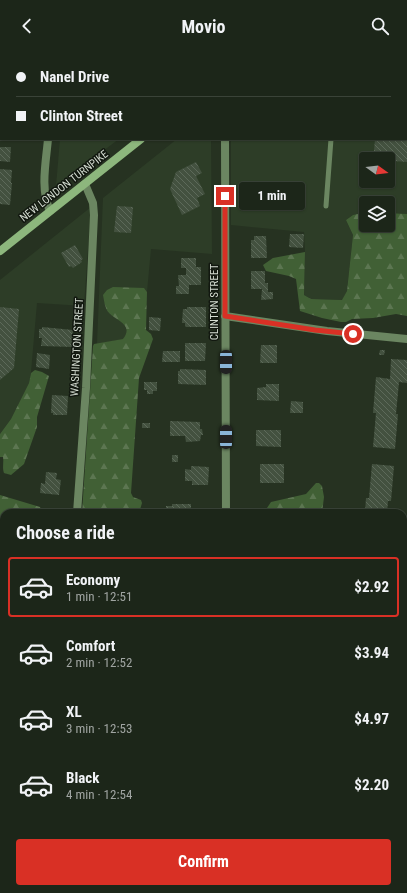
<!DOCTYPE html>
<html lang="en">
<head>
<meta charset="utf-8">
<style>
  body { margin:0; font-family:"Roboto Condensed",sans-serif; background:#293226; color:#f1f3f6; height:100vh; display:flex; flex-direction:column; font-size:15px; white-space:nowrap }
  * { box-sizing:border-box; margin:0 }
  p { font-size:13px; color:#a0a5a2 }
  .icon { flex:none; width:22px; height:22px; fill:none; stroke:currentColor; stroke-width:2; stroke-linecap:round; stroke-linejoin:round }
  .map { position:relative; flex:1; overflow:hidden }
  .drawer { position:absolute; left:0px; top:457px; width:407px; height:384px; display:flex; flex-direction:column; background:#1c2619; border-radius:12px 12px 0 0; box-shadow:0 1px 3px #0004,0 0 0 1px #3a4338 }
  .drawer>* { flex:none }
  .hud { position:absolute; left:0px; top:0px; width:407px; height:88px; box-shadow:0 1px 3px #0004,0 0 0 1px #3a4338; display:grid; align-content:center; height:88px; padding:0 16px; background:#1c2619 }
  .needle { width:26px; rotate:105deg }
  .buttons { position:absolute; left:359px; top:100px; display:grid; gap:8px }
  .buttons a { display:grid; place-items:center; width:36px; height:36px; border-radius:4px; background:#1c2619; box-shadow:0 1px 3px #0004,0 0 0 1px #3a4338; font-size:20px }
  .end { position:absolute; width:18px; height:18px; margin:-9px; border:5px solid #d93025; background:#fff; box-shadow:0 0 0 2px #fff }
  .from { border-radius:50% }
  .bubble { position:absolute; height:28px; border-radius:4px; background:#1c2619; box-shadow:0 1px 3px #0004,0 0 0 1px #3a4338; font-size:13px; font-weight:700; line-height:28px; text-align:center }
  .car { position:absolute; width:12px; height:24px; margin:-12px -6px; border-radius:5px; box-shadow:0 0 3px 1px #0007; background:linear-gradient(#222 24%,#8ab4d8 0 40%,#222 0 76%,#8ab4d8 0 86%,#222 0) }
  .hud b { display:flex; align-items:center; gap:14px; height:38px; font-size:15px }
  .hud b+b { border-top:1px solid #3a4338 }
  .hud i { width:10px; height:10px; background:#f1f3f6 }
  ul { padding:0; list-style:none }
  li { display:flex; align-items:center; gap:12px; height:60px; margin:0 8px 6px; padding:0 8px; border:2px solid transparent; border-radius:4px }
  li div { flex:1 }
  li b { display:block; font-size:15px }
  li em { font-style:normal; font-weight:700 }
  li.selected { border-color:#d93025 }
  li>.icon { width:36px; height:36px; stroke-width:1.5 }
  h2 { padding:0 16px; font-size:18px; line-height:48px }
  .button { display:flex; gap:8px; margin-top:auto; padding:8px 16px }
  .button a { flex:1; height:46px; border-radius:4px; background:#d93025; color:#fff; font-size:16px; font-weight:700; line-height:46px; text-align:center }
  header { display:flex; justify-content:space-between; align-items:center; height:52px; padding:0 16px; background:#1c2619; font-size:18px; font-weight:700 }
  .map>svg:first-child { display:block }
</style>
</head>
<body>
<header><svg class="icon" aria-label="back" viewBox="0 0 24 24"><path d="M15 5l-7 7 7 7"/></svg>Movio<svg class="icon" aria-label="search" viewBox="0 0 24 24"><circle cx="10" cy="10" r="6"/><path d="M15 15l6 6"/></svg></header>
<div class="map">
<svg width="407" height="841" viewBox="0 0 407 841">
  <defs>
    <pattern id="forest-firs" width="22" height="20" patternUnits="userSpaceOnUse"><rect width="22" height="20" fill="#416035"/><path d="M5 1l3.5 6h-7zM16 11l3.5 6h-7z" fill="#5c7651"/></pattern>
    <pattern id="building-back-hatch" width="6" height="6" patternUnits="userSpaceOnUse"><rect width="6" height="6" fill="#43513f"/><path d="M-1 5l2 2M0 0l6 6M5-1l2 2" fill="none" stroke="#5d6a5a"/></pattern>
  </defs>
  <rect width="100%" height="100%" fill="#263221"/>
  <path fill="#2d3d27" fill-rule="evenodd" d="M124 0H227L124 1Z
    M285 0H407V162L388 161V151H366V160L353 163 346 168 353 183 347 239 343 248 311 247 304 243 305 200 304 180 231 173V87H406V1H284ZM366 107H388V129H366Z
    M60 87H119L56 134Z
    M177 87H211L212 202 151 197 147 240 144 236 108 260 124 272 127 279V283L124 287 97 292 103 146Z
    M91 155 84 254 37 251 31 320 29 331 11 367 0 382V228Z
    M0 748 4 749V794L0 786Z
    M28 837H100L97 841H31Z"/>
  <path fill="url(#forest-firs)" d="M366 160V173H388V161L407 162V264L396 262 373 266 352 267 346 270H341L322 266 300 259 296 227 289 224 266 219 263 213 273 206 305 200 304 243 311 247 342 248 347 239 353 183 346 168 353 163Z
    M113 235 144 236 147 240 146 278 151 282 153 287 139 326 131 441 133 445 141 448 142 451 139 461H82L93 294 94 292 123 287C134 273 117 269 109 261 105 257 104 248 103 243L107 238Z
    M35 318 42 320 49 324 37 365V375L24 412 11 423 4 421C2 415 4 411 3 405H0V382L11 367 29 331 31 321Z
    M316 431H319L322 434 324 445 322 461H271L267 456 271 450 306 442Z
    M0 443 40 455 42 460 40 461H4V513L0 515Z
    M0 547 4 548V749L0 748Z
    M403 548H407V640L405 666 407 673V711L403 706Z
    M100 837H161L165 841H97Z"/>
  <path fill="#3e5734" d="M4 658V749L0 747V704Z"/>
  <path fill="url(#building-back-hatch)" d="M375 87H407V110L394 109 395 101 374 99Z
    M0 95H11L10 110 0 109Z
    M196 110 202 121 196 124 205 142 197 146 200 154 182 163 170 137 176 120Z
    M0 117 12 118 11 131H12L10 153 0 152Z
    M117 154 133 155 131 181 114 180Z
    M290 182H304L303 196 289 195Z
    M254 184H266L267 206H251V188H254Z
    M75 193 83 207 81 208 82 210 73 216 71 214 69 215 61 201Z
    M181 206H196V215H201V233H189V242H176V234H179L178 223H186V216H181Z
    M251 219H265V231H268V240H273V247L261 248 262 237H251Z
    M0 255 19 257 14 316 0 328Z
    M187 255H206V275H186L185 274V271H182L183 257H187Z
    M149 265 161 266 160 279 149 278Z
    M42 275 73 278V295L41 294 42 286H39V277H42Z
    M185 291H206L205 309H185Z
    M261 293H277V311H260Z
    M380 298H385L384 303H379Z
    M163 299H180V310H162Z
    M37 301 50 303 49 317 36 315Z
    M391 307 407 308V331L399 330 396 362H398L395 397 373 395 376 361H373L376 325 390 327Z
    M180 317 206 318V333L178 332V319H180Z
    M144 330H157V339H153V342H147V338H144Z
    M266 332H279V349L257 348V336L266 335Z
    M52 343 68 344 67 363H53V361H51Z
    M291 349 303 350V361H290Z
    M170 369 200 370V377H202L203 383H201L200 389 186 390 185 384H170Z
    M142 371H150V376H142Z
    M256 378H281V395L256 394Z
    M172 403H178V410H172Z
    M260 412H284V431H260Z
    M372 412 394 414 391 449H388L387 461H365L366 446H369Z
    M191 414 209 415 208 433H192V429H185V417L191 418Z
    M46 420 57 421 56 427 61 428 59 443 40 441 41 431 45 432Z
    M172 452H191V461H166V454H172Z
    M403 482 407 483V505H403Z
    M405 761 407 762V787L403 786V769H405Z
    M67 837H91L92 839 87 841H69Z
    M188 837H212L210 841H194Z
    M234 837H256V841H234Z
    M272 837 289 838V841H271Z
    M350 838 367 839V841H350Z"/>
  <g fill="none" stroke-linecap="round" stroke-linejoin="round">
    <path stroke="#6b8661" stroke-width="5" d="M316 0 317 1
      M326 154 331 87"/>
    <path stroke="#6b8661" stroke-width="8" d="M54 1V0
      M48 87C46 110 40 137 50 159
      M225 87 226 461
      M225 264 327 279 407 287
      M77 461 86 336 94 163 93 151 85 132
      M403 816H407"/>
    <path stroke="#8db77d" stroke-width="8" d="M251 1 252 0
      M0 199 141 87
      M0 812 4 819
      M14 837 16 841"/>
  </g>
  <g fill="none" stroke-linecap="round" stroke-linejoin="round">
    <path stroke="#d93025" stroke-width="5" d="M225 144V264L315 278 353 282"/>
  </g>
  <g text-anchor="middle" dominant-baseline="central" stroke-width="3" stroke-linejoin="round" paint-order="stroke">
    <g font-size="11" fill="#d5ddd2" stroke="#121810">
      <text transform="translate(64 134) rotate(-38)">NEW LONDON TURNPIKE</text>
      <text transform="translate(214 250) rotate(-90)">CLINTON STREET</text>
      <text transform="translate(77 295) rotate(-87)">WASHINGTON STREET</text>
    </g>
  </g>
</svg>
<div class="buttons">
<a><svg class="needle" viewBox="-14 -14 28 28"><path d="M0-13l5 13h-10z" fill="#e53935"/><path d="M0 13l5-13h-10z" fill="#a0a5a2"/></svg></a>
<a><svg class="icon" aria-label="layers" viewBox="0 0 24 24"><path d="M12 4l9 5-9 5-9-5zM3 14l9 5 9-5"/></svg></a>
</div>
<i class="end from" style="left:353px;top:282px"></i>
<i class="end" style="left:225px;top:144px"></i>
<div class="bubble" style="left:239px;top:130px;width:66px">1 min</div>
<i class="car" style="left:226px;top:310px;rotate:180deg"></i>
<i class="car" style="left:226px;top:385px;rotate:0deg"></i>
<div class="hud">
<b><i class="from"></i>Nanel Drive</b>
<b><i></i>Clinton Street</b>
</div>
<section class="drawer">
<h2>Choose a ride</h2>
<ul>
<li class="selected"><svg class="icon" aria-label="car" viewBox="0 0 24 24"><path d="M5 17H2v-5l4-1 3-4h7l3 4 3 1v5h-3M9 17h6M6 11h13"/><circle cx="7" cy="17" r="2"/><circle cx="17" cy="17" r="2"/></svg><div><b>Economy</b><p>1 min · 12:51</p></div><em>$2.92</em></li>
<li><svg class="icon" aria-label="car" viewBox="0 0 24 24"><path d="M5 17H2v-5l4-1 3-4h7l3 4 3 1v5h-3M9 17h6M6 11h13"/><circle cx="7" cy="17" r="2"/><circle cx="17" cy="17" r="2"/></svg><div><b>Comfort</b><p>2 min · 12:52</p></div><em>$3.94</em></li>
<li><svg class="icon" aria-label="car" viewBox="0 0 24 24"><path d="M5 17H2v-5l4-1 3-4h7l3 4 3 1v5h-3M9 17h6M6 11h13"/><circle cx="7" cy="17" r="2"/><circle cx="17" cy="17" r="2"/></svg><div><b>XL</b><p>3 min · 12:53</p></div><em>$4.97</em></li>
<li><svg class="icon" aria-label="car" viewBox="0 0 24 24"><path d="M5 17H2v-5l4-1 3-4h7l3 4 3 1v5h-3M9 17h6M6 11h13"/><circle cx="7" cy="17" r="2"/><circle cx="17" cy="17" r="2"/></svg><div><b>Black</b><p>4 min · 12:54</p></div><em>$2.20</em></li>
</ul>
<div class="button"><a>Confirm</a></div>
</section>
</div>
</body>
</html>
